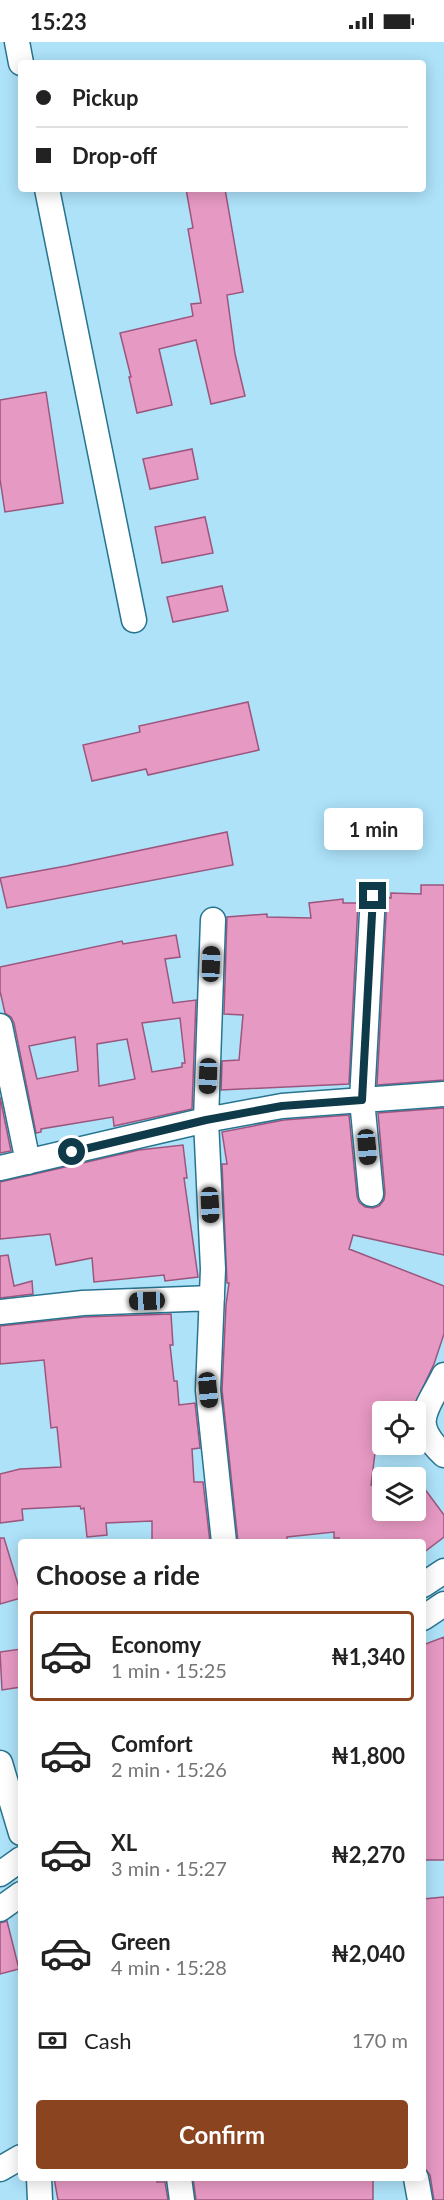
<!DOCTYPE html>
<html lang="en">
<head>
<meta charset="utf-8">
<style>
  body { margin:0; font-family:Lato,sans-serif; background:#f6f6f6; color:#222; height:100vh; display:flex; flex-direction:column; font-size:22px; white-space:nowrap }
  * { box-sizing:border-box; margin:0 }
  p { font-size:20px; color:#767676 }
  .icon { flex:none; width:33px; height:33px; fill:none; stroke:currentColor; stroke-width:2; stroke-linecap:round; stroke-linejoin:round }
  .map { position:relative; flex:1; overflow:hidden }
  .side { position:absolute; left:18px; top:1497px; width:408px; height:642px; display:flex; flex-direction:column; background:#fff; border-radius:6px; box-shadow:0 3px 15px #0003 }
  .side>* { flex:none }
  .guide { position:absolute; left:18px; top:18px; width:408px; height:132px; border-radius:6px; box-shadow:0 3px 15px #0003; display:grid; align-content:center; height:132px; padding:0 18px; background:#fff }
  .controls { position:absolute; left:372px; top:1359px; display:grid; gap:12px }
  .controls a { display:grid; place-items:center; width:54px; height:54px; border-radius:6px; background:#fff; box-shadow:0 3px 15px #0003; font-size:30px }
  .end { position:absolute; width:27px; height:27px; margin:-14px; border:8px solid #0f3a49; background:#fff; box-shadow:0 0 0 3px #fff }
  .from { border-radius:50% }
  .bubble { position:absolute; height:42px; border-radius:6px; background:#fff; box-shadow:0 3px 15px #0003; font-size:20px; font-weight:700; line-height:42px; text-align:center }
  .car { position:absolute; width:18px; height:36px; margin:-18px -9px; border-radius:8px; box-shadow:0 0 4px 2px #0007; background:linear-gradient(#222 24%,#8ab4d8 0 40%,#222 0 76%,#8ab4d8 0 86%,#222 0) }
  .guide b { display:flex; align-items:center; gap:21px; height:57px; font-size:22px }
  .guide b+b { border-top:2px solid #e0e0e0 }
  .guide i { width:15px; height:15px; background:#222 }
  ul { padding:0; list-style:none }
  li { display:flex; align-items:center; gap:18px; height:90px; margin:0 12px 9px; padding:0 6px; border:3px solid transparent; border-radius:6px }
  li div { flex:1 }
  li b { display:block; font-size:22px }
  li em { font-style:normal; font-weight:700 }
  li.selected { border-color:#8a441f }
  li>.icon { width:54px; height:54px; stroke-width:1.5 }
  h2 { padding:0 18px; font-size:27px; line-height:72px }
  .pay { display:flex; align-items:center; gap:15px; height:66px; padding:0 18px; font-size:22px }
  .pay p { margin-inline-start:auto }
  .action { display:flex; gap:12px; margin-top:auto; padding:12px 18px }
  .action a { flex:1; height:69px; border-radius:6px; background:#8a441f; color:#fff; font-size:24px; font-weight:700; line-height:69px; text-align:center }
  .status { display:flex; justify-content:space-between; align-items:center; height:42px; padding:0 30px; background:#fff; direction:ltr }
  .status svg { height:16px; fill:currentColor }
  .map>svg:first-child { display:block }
</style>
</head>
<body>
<div class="status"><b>15:23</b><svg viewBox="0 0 49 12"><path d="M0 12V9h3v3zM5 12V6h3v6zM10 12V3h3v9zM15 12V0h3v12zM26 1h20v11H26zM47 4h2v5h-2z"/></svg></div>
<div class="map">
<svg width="444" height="2158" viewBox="0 0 444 2158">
  <rect width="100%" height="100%" fill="#ade2f9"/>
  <path fill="#e699c3" stroke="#9c567e" stroke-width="1.5" fill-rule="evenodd" d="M186 147H225L243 250 227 253 235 312 245 354 211 362 196 298 159 307 172 363 137 371 129 335H131L120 291 193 274 191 262 201 261 188 187 193 186Z
    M46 350 63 461 5 470 0 437V358Z
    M192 407 198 437 150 447 143 417Z
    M205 475 213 511 162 521 155 485Z
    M222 544 228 569 173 580 167 555Z
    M248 660 259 708 148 733 146 727 92 739 83 703 140 690 139 684Z
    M227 790 233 823 7 866 0 836 66 824Z
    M421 843H444V1038L377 1043 387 855 391 856V851L421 852Z
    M343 857V861H358L349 1042 221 1048 222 1019 239 1018 243 973 224 972 227 875 267 872V875L311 876 309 861Z
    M176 893 180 915 165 917 173 961 196 958 192 1067 114 1084 113 1075 41 1087V1090L36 1091 14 981 11 975 5 971 0 949V925L122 899 123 902ZM180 976 185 1021H182V1025L152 1030 142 981ZM75 995 78 1029 37 1037 29 1004ZM127 997 135 1037 99 1044 97 1002Z
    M0 1055 11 1109 0 1111Z
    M444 1066V1213L353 1193 349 1207 444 1244V1292L434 1322 411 1370H382L379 1411H375L371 1443 378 1444 375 1468H416V1435L444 1473V1495L423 1511V1500H339V1496H334V1490L287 1495V1500H238L222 1348 226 1263 229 1241H227L222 1122H227L222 1090 284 1078 349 1073 357 1154 359 1160 365 1165 373 1166 379 1164 384 1158 385 1151 378 1071Z
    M183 1103 187 1136H184L198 1235 165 1239 164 1233 94 1240 92 1216 56 1223 50 1192 0 1197V1140L139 1108Z
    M8 1213 14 1244 32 1239 33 1252 0 1256V1214Z
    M171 1272 173 1303H170L174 1339H177L179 1363 195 1361 200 1406 192 1407 194 1440H203L210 1500H152V1479L106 1481 107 1493 87 1495 84 1466 81 1467 80 1464 22 1467 23 1478 0 1481V1432L20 1427 61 1425 57 1385 51 1386 44 1318 0 1322V1284L84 1275Z
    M0 1496H4L21 1552V1556L0 1562Z
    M444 1595V1818H423V1603Z
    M21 1607V1645L2 1648 0 1610Z
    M444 1855V2158H434L430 2133 423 2124V1857Z
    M7 1879 19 1927 0 1932V1881Z
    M54 2136H157V2140H165L168 2158H58Z
    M193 2136H373V2158H196Z"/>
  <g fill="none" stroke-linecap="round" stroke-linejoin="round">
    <defs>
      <path id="minor" d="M17 0 21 21
        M47 147 134 578
        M213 878 206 1078 213 1227 208 1348 224 1500
        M0 984 28 1120
        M0 1126 206 1078 282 1064 444 1052
        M371 1152 362 1058 373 853
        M0 1270 83 1261 212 1256
        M444 1333C426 1370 409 1380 444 1413
        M423 1543 444 1529
        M423 1576 444 1562
        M0 1721 21 1791
        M0 1832 21 1817
        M0 1867 21 1852
        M0 2127 21 2115
        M39 2136 40 2158
        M179 2136 182 2158
        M416 2136 420 2158"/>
    </defs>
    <use href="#minor" stroke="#28748f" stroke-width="27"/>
    <use href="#minor" stroke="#fff" stroke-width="24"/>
  </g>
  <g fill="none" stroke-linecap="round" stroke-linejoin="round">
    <path stroke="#0f3a49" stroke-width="8" d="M72 1110 206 1078 282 1064 362 1058 373 854"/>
  </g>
</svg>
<div class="controls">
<a><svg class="icon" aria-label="locate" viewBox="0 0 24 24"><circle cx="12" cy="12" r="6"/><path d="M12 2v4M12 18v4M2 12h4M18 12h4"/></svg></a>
<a><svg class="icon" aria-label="layers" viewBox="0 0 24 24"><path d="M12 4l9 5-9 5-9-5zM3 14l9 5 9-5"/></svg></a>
</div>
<i class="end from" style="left:72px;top:1110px"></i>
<i class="end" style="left:373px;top:854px"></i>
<div class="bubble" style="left:324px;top:766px;width:99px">1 min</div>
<i class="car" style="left:211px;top:922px;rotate:2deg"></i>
<i class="car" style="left:208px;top:1034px;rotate:182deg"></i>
<i class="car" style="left:367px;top:1105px;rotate:175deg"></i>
<i class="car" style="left:210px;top:1163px;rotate:177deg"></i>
<i class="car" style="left:147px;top:1259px;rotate:268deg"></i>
<i class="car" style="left:208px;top:1348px;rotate:174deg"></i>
<div class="guide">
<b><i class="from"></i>Pickup</b>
<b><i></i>Drop-off</b>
</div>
<section class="side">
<h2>Choose a ride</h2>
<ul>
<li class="selected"><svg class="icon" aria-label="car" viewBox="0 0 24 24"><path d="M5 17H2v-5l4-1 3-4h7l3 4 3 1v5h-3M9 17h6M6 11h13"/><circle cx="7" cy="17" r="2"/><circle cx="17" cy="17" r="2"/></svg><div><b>Economy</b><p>1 min · 15:25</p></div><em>₦1,340</em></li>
<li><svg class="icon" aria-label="car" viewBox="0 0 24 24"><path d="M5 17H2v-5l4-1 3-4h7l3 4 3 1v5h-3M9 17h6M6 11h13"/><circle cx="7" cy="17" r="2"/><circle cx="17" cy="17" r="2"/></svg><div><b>Comfort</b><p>2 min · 15:26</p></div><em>₦1,800</em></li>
<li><svg class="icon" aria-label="car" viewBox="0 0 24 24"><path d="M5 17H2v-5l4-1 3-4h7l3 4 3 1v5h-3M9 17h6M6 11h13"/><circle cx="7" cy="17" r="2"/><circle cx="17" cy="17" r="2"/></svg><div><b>XL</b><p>3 min · 15:27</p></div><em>₦2,270</em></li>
<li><svg class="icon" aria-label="car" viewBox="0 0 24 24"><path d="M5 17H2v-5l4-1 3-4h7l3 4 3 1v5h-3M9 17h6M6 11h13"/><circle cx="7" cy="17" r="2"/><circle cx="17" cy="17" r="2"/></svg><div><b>Green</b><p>4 min · 15:28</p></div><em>₦2,040</em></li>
</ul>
<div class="pay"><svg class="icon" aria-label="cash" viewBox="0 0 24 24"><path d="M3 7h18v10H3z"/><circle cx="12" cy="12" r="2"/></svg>Cash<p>170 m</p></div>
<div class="action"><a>Confirm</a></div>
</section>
</div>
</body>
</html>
